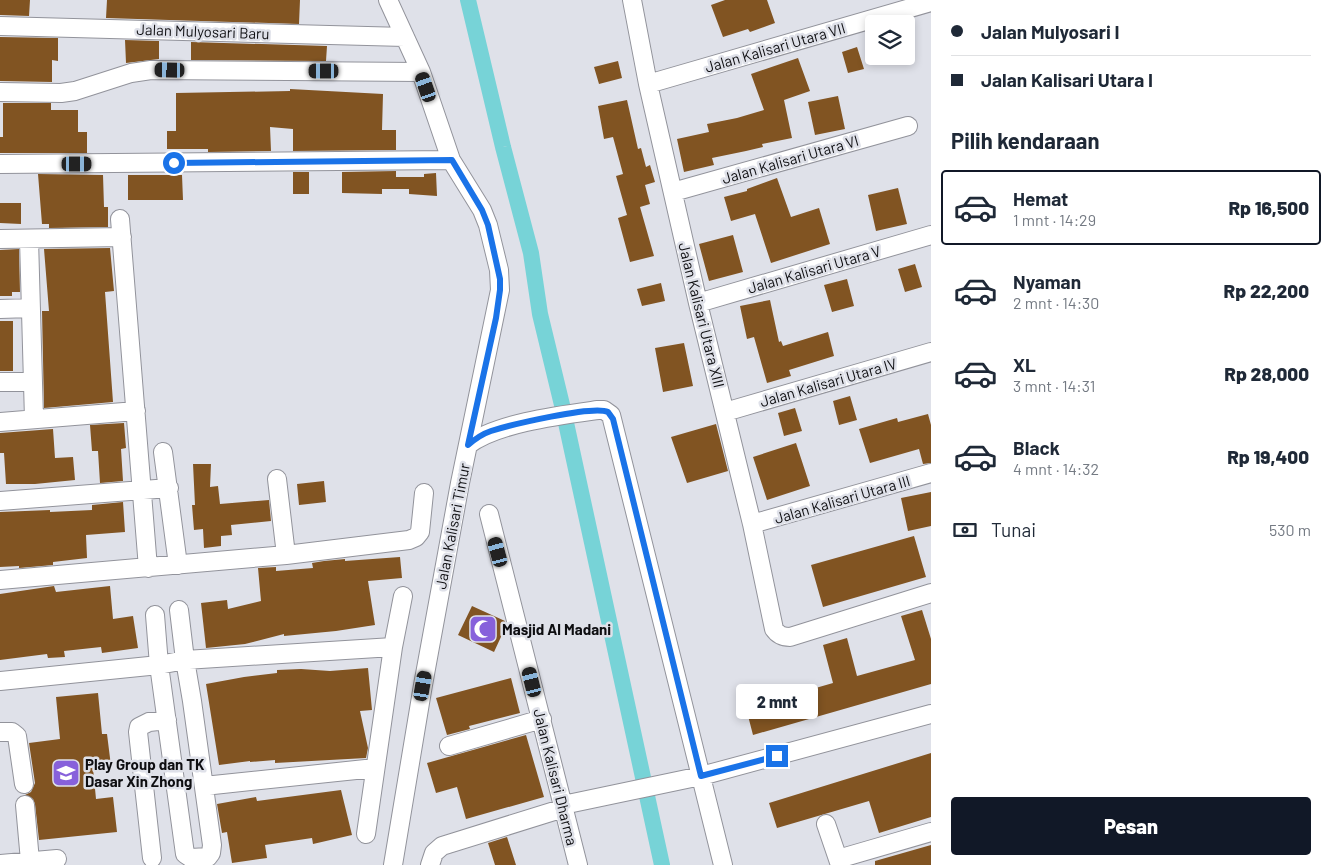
<!DOCTYPE html>
<html lang="id">
<head>
<meta charset="utf-8">
<style>
  body { margin:0; font-family:Barlow,sans-serif; background:#f2f2f3; color:#1f2937; height:100vh; display:flex; flex-direction:column; font-size:19px; white-space:nowrap }
  * { box-sizing:border-box; margin:0 }
  p { font-size:16px; color:#747a83 }
  .icon { flex:none; width:28px; height:28px; fill:none; stroke:currentColor; stroke-width:2; stroke-linecap:round; stroke-linejoin:round }
  .map { position:relative; flex:1; overflow:hidden }
  .details { display:flex; flex-direction:column; background:#fff; width:400px }
  .details>* { flex:none }
  .banner { display:grid; align-content:center; height:110px; padding:0 20px; background:#fff }
  .tools { position:absolute; left:865px; top:15px; display:grid; gap:10px }
  .tools a { display:grid; place-items:center; width:50px; height:50px; border-radius:5px; background:#fff; box-shadow:0 2px 8px #0003; font-size:25px }
  .end { position:absolute; width:22px; height:22px; margin:-11px; border:6px solid #1a73e8; background:#fff; box-shadow:0 0 0 2px #fff }
  .from { border-radius:50% }
  .bubble { position:absolute; height:35px; border-radius:5px; background:#fff; box-shadow:0 2px 8px #0003; font-size:16px; font-weight:800; line-height:35px; text-align:center }
  .car { position:absolute; width:15px; height:30px; margin:-15px -8px; border-radius:6px; box-shadow:0 0 4px 1px #0007; background:linear-gradient(#222 24%,#8ab4d8 0 40%,#222 0 76%,#8ab4d8 0 86%,#222 0) }
  .banner b { display:flex; align-items:center; gap:18px; height:48px; font-size:19px }
  .banner b+b { border-top:1px solid #e0e1e3 }
  .banner i { width:12px; height:12px; background:#1f2937 }
  ul { padding:0; list-style:none }
  li { display:flex; align-items:center; gap:15px; height:75px; margin:0 10px 8px; padding:0 10px; border:2px solid transparent; border-radius:5px }
  li div { flex:1 }
  li b { display:block; font-size:19px }
  li em { font-style:normal; font-weight:800 }
  li.selected { border-color:#111827 }
  li>.icon { width:45px; height:45px; stroke-width:1.5 }
  h2 { padding:0 20px; font-size:22px; line-height:60px }
  .pay { display:flex; align-items:center; gap:12px; height:55px; padding:0 20px; font-size:19px }
  .pay p { margin-inline-start:auto }
  .action { display:flex; gap:10px; margin-top:auto; padding:10px 20px }
  .action a { flex:1; height:58px; border-radius:5px; background:#111827; color:#fff; font-size:20px; font-weight:800; line-height:58px; text-align:center }
  main { display:flex; flex:1; min-height:0 }
  .map>svg:first-child { display:block }
</style>
</head>
<body>
<main>
<div class="map">
<svg width="931" height="865" viewBox="0 0 931 865">
  <rect width="100%" height="100%" fill="#dfe1e9"/>
  <g fill="none" stroke-linecap="round" stroke-linejoin="round">
    <path stroke="#77d3d7" stroke-width="16" d="M468 0 503 147 531 253 540 314 563 409 662 865"/>
  </g>
  <path fill="#815422" d="M0 0H30L29 16 0 15Z
    M107 0H300L299 24 106 18Z
    M725 0H767L775 23 750 32 748 29 723 37 711 5Z
    M0 37 58 38V61L52 60V82L0 81Z
    M125 40 159 41V59L126 63Z
    M191 42 327 46 326 61 191 60Z
    M857 47 864 69 848 73 842 52Z
    M798 58 810 91 784 100 792 138 762 144 763 147 746 151 712 158 714 165 684 172 677 139 709 132 707 124 737 118 764 110 751 74Z
    M618 61 622 78 599 84 594 67Z
    M290 89 383 94 382 130H396V150L293 151V129L270 127 271 151 208 152V149H167V131H176V93L290 91Z
    M838 96 845 129 815 135 808 102Z
    M627 100 638 149 641 148 646 167 650 165 655 182 645 185 650 204 640 207 654 256 630 262 618 218 627 215 616 176 623 174 613 137 604 139 598 106Z
    M3 103H51V110H78V132H87V153H0V137H3Z
    M396 171V177H424V174L436 173 437 196 409 194V189H382V194L342 193V172Z
    M293 172H309V194H293Z
    M38 174 103 175 104 207H108V227L49 228V224H42Z
    M128 175H182L183 200H128Z
    M777 178 791 217 819 208 830 244 771 263 755 214 731 221 724 197 747 191V189Z
    M898 188 907 224 876 231 868 195Z
    M0 203H21V224L0 223Z
    M733 235 743 272 709 281 699 244Z
    M110 248 114 291 105 292 113 402 44 408 42 311H49L44 249Z
    M19 249 20 292H12V296H0V250Z
    M915 264 922 287 905 292 898 269Z
    M847 279 854 306 832 312 824 285Z
    M661 283 665 301 642 306 637 289Z
    M770 300 779 342 781 341 783 346 828 332 834 356 789 370 791 376 767 383 754 337 747 339 740 306Z
    M0 321H13V371H0Z
    M684 343 693 386 663 392 655 348Z
    M850 396 857 420 839 425 833 401Z
    M795 408 802 431 784 436 778 413Z
    M928 414 931 425V463L923 464 919 449 870 463 859 429 897 418 898 422Z
    M124 423 126 448 121 449 123 481 100 483 98 451H92L90 425Z
    M716 424 728 471 687 483 671 437Z
    M53 429 55 458 73 457 75 480 35 484H6L4 453H0V433Z
    M796 443 810 486 767 500 753 457Z
    M193 464H211L210 487 218 486 220 504 269 500 271 521 231 525 232 535 221 536V546L204 548 203 529 194 530 192 505H195Z
    M324 481 326 502 299 505 297 484Z
    M931 492V526L908 531 901 498Z
    M123 502 125 532 86 535 87 558 53 562V565L19 568V566L0 567V512L50 510V512L92 510V505Z
    M914 536 926 577 823 607 811 565Z
    M400 557 402 578 368 581 375 625 336 631 284 636V634L245 644 206 648 201 603 227 600 228 609 261 601 258 568 276 567V571L313 568 312 563 324 561 345 559V561Z
    M54 586 56 592 110 586 113 619 133 616 138 648 102 653 101 647 64 651 65 657 48 658 47 654 0 660V594Z
    M472 606 505 621 506 626 494 652 458 635Z
    M922 610 931 639V684L753 735 746 708 833 683 823 645 847 638 857 676 915 660 901 616Z
    M368 668 372 710 360 711 368 748 366 758 275 763V760L250 762V761L219 765 206 684 244 677 277 673V670L301 669 330 671Z
    M511 678 520 713 469 726 470 729 447 735 436 698Z
    M98 693 102 734H107L111 766 93 768 96 799 113 797 117 832 39 840 35 804 33 799 25 795 31 792 35 783 29 743 60 739 56 697Z
    M526 735 544 797 466 819 457 787 436 793 427 763Z
    M931 753V817L879 833 869 801 777 828 769 803Z
    M341 790 352 835 313 844 312 838 265 845 267 858 232 863 227 832 222 833 217 804 256 797 257 801Z
    M507 837 516 865H495L488 843Z
    M931 845V865H875V861Z"/>
  <g fill="none" stroke-linecap="round" stroke-linejoin="round">
    <defs>
      <path id="minor" d="M388 0 421 72 451 160 482 210 488 225 499 270 500 290 460 483 423 685 393 865
        M632 0 648 84 698 303 752 524 774 629C778 635 782 637 790 637L931 593
        M0 26 405 37
        M648 84 931 2
        M0 92 61 93 75 91 131 73 151 70 421 72
        M0 164 451 160
        M673 192 908 126
        M120 219 148 568
        M0 239 122 237
        M29 239 34 419
        M698 303 931 235
        M0 309 31 308
        M0 382H33
        M725 412 931 352
        M0 422 136 411
        M468 445C496 423 562 415 598 410H604L611 415 723 865
        M163 452 178 565
        M277 479 286 555
        M0 501 169 488
        M489 514 578 865
        M752 524 931 473
        M0 580 286 555 409 540 416 537 420 532 424 493
        M155 615 159 665 185 854 191 858 208 857 211 853 212 845 192 701 185 660 179 610
        M0 681 159 665 185 660 393 647
        M0 732H12L17 736 24 784
        M449 746 542 719
        M204 786 375 768
        M25 805 30 861
        M563 805 701 776 931 714
        M826 824 840 865
        M366 834 393 647 403 596
        M152 858 138 732 139 727 149 722 167 720
        M838 859 931 832
        M0 864 57 859
        M430 865 434 853 442 846 564 808"/>
    </defs>
    <use href="#minor" stroke="#92939b" stroke-width="20"/>
    <use href="#minor" stroke="#fff" stroke-width="18"/>
  </g>
  <g fill="none" stroke-linecap="round" stroke-linejoin="round">
    <path stroke="#1a73e8" stroke-width="6" d="M174 163 452 160 482 210 488 225 500 279V290L496 318 468 445C475 439 482 434 491 431 510 425 593 405 608 412L613 419 701 776 777 756"/>
  </g>
  <defs>
    <symbol id="mosque-square" viewBox="-11 -11 22 22"><rect x="-9" y="-9" width="18" height="18" rx="4" fill="#8761db" stroke="#dfe1e9"/><path d="M3.5-4.9A6 6 0 1 0 3.5 4.9A5 5 0 1 1 3.5-4.9Z" fill="#fff"/></symbol>
    <symbol id="school-square" viewBox="-11 -11 22 22"><rect x="-9" y="-9" width="18" height="18" rx="4" fill="#8761db" stroke="#dfe1e9"/><path d="M0-5L7-2L0 1L-7-2ZM-4 1L0 2.5L4 1V4Q0 6-4 4Z" fill="#fff"/></symbol>
  </defs>
  <g fill-rule="evenodd">
    <use href="#mosque-square" x="467" y="613" width="32" height="32"/>
    <use href="#school-square" x="50" y="757" width="32" height="32"/>
  </g>
  <g text-anchor="middle" dominant-baseline="central" stroke-width="5" stroke-linejoin="round" paint-order="stroke">
    <g font-size="15" fill="#0e0e11" stroke="#dfe1e9">
      <text transform="translate(203 31) rotate(2)">Jalan Mulyosari Baru</text>
      <text transform="translate(775 47) rotate(-16)">Jalan Kalisari Utara VII</text>
      <text transform="translate(790 159) rotate(-16)">Jalan Kalisari Utara VI</text>
      <text transform="translate(814 269) rotate(-16)">Jalan Kalisari Utara V</text>
      <text transform="translate(702 315) rotate(76)">Jalan Kalisari Utara XIII</text>
      <text transform="translate(828 382) rotate(-16)">Jalan Kalisari Utara IV</text>
      <text transform="translate(842 499) rotate(-16)">Jalan Kalisari Utara III</text>
      <text transform="translate(452 526) rotate(-79)">Jalan Kalisari Timur</text>
      <text transform="translate(556 777) rotate(76)">Jalan Kalisari Dharma</text>
    </g>
    <g font-size="15" font-weight="bold" fill="#0e0e11" stroke="#dfe1e9" text-anchor="start">
      <text x="502" y="629">Masjid Al Madani</text>
      <text x="85" y="764">Play Group dan TK<tspan x="85" dy="17">Dasar Xin Zhong</tspan></text>
    </g>
  </g>
</svg>
<div class="tools">
<a><svg class="icon" aria-label="layers" viewBox="0 0 24 24"><path d="M12 4l9 5-9 5-9-5zM3 14l9 5 9-5"/></svg></a>
</div>
<i class="end from" style="left:174px;top:163px"></i>
<i class="end" style="left:777px;top:756px"></i>
<div class="bubble" style="left:736px;top:684px;width:82px">2 mnt</div>
<i class="car" style="left:170px;top:70px;rotate:271deg"></i>
<i class="car" style="left:324px;top:71px;rotate:270deg"></i>
<i class="car" style="left:426px;top:87px;rotate:341deg"></i>
<i class="car" style="left:77px;top:164px;rotate:90deg"></i>
<i class="car" style="left:498px;top:552px;rotate:345deg"></i>
<i class="car" style="left:532px;top:682px;rotate:346deg"></i>
<i class="car" style="left:423px;top:686px;rotate:10deg"></i>
</div>
<section class="details">
<div class="banner">
<b><i class="from"></i>Jalan Mulyosari I</b>
<b><i></i>Jalan Kalisari Utara I</b>
</div>
<h2>Pilih kendaraan</h2>
<ul>
<li class="selected"><svg class="icon" aria-label="car" viewBox="0 0 24 24"><path d="M5 17H2v-5l4-1 3-4h7l3 4 3 1v5h-3M9 17h6M6 11h13"/><circle cx="7" cy="17" r="2"/><circle cx="17" cy="17" r="2"/></svg><div><b>Hemat</b><p>1 mnt · 14:29</p></div><em>Rp 16,500</em></li>
<li><svg class="icon" aria-label="car" viewBox="0 0 24 24"><path d="M5 17H2v-5l4-1 3-4h7l3 4 3 1v5h-3M9 17h6M6 11h13"/><circle cx="7" cy="17" r="2"/><circle cx="17" cy="17" r="2"/></svg><div><b>Nyaman</b><p>2 mnt · 14:30</p></div><em>Rp 22,200</em></li>
<li><svg class="icon" aria-label="car" viewBox="0 0 24 24"><path d="M5 17H2v-5l4-1 3-4h7l3 4 3 1v5h-3M9 17h6M6 11h13"/><circle cx="7" cy="17" r="2"/><circle cx="17" cy="17" r="2"/></svg><div><b>XL</b><p>3 mnt · 14:31</p></div><em>Rp 28,000</em></li>
<li><svg class="icon" aria-label="car" viewBox="0 0 24 24"><path d="M5 17H2v-5l4-1 3-4h7l3 4 3 1v5h-3M9 17h6M6 11h13"/><circle cx="7" cy="17" r="2"/><circle cx="17" cy="17" r="2"/></svg><div><b>Black</b><p>4 mnt · 14:32</p></div><em>Rp 19,400</em></li>
</ul>
<div class="pay"><svg class="icon" aria-label="cash" viewBox="0 0 24 24"><path d="M3 7h18v10H3z"/><circle cx="12" cy="12" r="2"/></svg>Tunai<p>530 m</p></div>
<div class="action"><a>Pesan</a></div>
</section>
</main>
</body>
</html>
